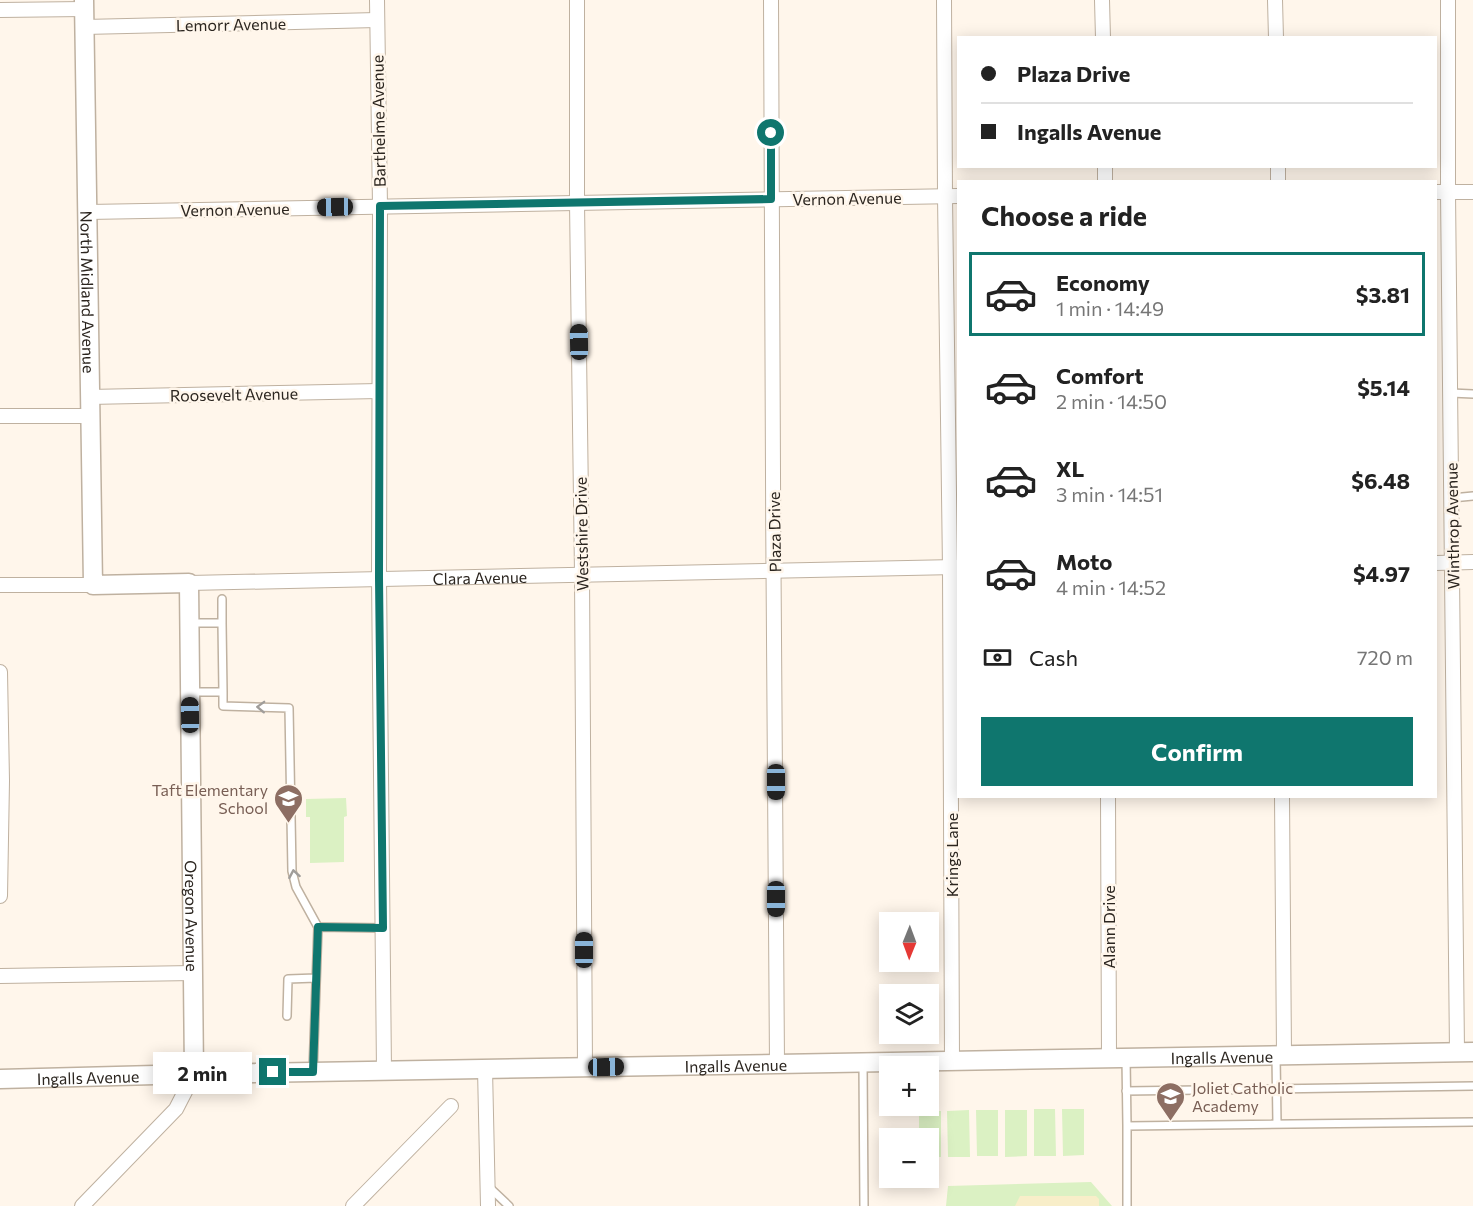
<!DOCTYPE html>
<html lang="en">
<head>
<meta charset="utf-8">
<style>
  body { margin:0; font-family:Commissioner,sans-serif; background:#f6f6f6; color:#222; height:100vh; display:flex; flex-direction:column; font-size:22px; white-space:nowrap }
  * { box-sizing:border-box; margin:0 }
  p { font-size:20px; color:#767676 }
  .icon { flex:none; width:33px; height:33px; fill:none; stroke:currentColor; stroke-width:2; stroke-linecap:round; stroke-linejoin:round }
  .map { position:relative; flex:1; overflow:hidden }
  .drawer { position:absolute; left:957px; top:180px; width:480px; height:618px; display:flex; flex-direction:column; background:#fff; border-radius:0px; box-shadow:0 3px 15px #0003 }
  .drawer>* { flex:none }
  .guide { position:absolute; left:957px; top:36px; width:480px; height:132px; border-radius:0px; box-shadow:0 3px 15px #0003; display:grid; align-content:center; height:132px; padding:0 24px; background:#fff }
  .needle { width:39px; rotate:181deg }
  .controls { position:absolute; left:879px; top:912px; display:grid; gap:12px }
  .controls a { display:grid; place-items:center; width:60px; height:60px; border-radius:0px; background:#fff; box-shadow:0 3px 15px #0003; font-size:30px }
  .end { position:absolute; width:27px; height:27px; margin:-14px; border:8px solid #0f766e; background:#fff; box-shadow:0 0 0 3px #fff }
  .from { border-radius:50% }
  .bubble { position:absolute; height:42px; border-radius:0px; background:#fff; box-shadow:0 3px 15px #0003; font-size:20px; font-weight:700; line-height:42px; text-align:center }
  .car { position:absolute; width:18px; height:36px; margin:-18px -9px; border-radius:8px; box-shadow:0 0 4px 2px #0007; background:linear-gradient(#222 24%,#8ab4d8 0 40%,#222 0 76%,#8ab4d8 0 86%,#222 0) }
  .guide b { display:flex; align-items:center; gap:21px; height:57px; font-size:22px }
  .guide b+b { border-top:2px solid #e0e0e0 }
  .guide i { width:15px; height:15px; background:#222 }
  ul { padding:0; list-style:none }
  li { display:flex; align-items:center; gap:18px; height:84px; margin:0 12px 9px; padding:0 12px; border:3px solid transparent; border-radius:0px }
  li div { flex:1 }
  li b { display:block; font-size:22px }
  li em { font-style:normal; font-weight:700 }
  li.active { border-color:#0f766e }
  li>.icon { width:54px; height:54px; stroke-width:1.5 }
  h2 { padding:0 24px; font-size:27px; line-height:72px }
  .pay { display:flex; align-items:center; gap:15px; height:66px; padding:0 24px; font-size:22px }
  .pay p { margin-inline-start:auto }
  .primary-button { display:flex; gap:12px; margin-top:auto; padding:12px 24px }
  .primary-button a { flex:1; height:69px; border-radius:0px; background:#0f766e; color:#fff; font-size:24px; font-weight:700; line-height:69px; text-align:center }
  .map>svg:first-child { display:block }
</style>
</head>
<body>
<div class="map">
<svg width="1473" height="1206" viewBox="0 0 1473 1206">
  <rect width="100%" height="100%" fill="#fff6eb"/>
  <path fill="#dbf1c3" d="M346 798 347 816 344 817V862L310 863V817H306V799Z
    M1034 1109H1055L1056 1156H1034Z
    M1062 1109H1084V1155L1063 1156Z
    M969 1110 970 1157H948L947 1111Z
    M976 1110H998V1156H977Z
    M1005 1110H1027V1156L1005 1157Z
    M919 1111H941V1157H929L928 1138H919Z
    M1091 1182 1112 1206H946L948 1186Z"/>
  <path fill="#f8eec9" d="M1020 1196H1096L1099 1199V1206H1015Z"/>
  <g fill="none" stroke-linecap="round" stroke-linejoin="round">
    <defs>
      <path id="service" d="M1451 393 1473 394
        M1452 498 1473 496
        M222 599V623
        M192 623H222L223 692H193
        M223 692V706L289 708 292 871 296 887 318 927
        M287 1016 288 979 316 978
        M1276 1055 1277 1124
        M1126 1058 1127 1126 1473 1122
        M863 1063 864 1206
        M313 1072 318 927 383 928
        M1126 1091 1473 1086
        M1127 1126V1206
        M489 1187 509 1206"/>
      <g id="minor">
        <path d="M377 0 380 206 379 578 384 1071"/>
        <path d="M577 0V203L582 574 585 1067"/>
        <path d="M771 0C771 355 775 709 777 1064"/>
        <path d="M944 0 945 196 950 568 952 1061"/>
        <path d="M1102 0 1103 38"/>
        <path d="M1275 0 1276 38"/>
        <path d="M1448 0V193L1457 1052"/>
        <path d="M0 10 84 9"/>
        <path d="M84 27 377 20"/>
        <path d="M1105 166V182"/>
        <path d="M1278 166V182"/>
        <path d="M1436 192H1473"/>
        <path d="M88 212 958 196"/>
        <path d="M89 397 379 391"/>
        <path d="M0 416H89"/>
        <path d="M1436 563 1473 562"/>
        <path id="s1" d="M189 583 956 567"/>
        <path d="M0 585H93"/>
        <path d="M0 672 2 781 0 896"/>
        <path d="M1108 796 1109 1058"/>
        <path d="M1282 796 1284 1055"/>
        <path d="M0 976 194 973"/>
        <path d="M485 1069 488 1206"/>
        <path d="M82 1206 176 1109 194 1074"/>
        <path d="M353 1206 451 1106"/>
      </g>
      <g id="tertiary">
        <path id="s2" d="M84 0 93 585 189 583 194 1074"/>
        <path id="s3" d="M0 1079 194 1074 1473 1052"/>
      </g>
    </defs>
    <use href="#service" stroke="#bfb1a0" stroke-width="10"/>
    <use href="#minor" stroke="#bfb1a0" stroke-width="16"/>
    <use href="#tertiary" stroke="#bfb1a0" stroke-width="21"/>
    <use href="#service" stroke="#fff" stroke-width="7"/>
    <use href="#minor" stroke="#fff" stroke-width="14"/>
    <use href="#tertiary" stroke="#fff" stroke-width="18"/>
  </g>
  <defs><path id="oneway-chevron" d="M-2-3.5L2.5 0L-2 3.5" fill="none" stroke-width="1.6" stroke-linecap="round" stroke-linejoin="round" transform="scale(1.5)"/></defs>
  <g stroke="#a09d9a">
    <use href="#oneway-chevron" transform="translate(261 707) rotate(-178)"/>
    <use href="#oneway-chevron" transform="translate(294 874) rotate(-100)"/>
  </g>
  <g fill="none" stroke-linecap="round" stroke-linejoin="round">
    <path stroke="#0f766e" stroke-width="8" d="M273 1072H313L318 927 383 928 379 578 380 206 771 199V133"/>
  </g>
  <defs>
    <symbol id="school-pin" viewBox="-11 -11 22 30"><path d="M0 17L-7.5 6A9.5 9.5 0 1 1 7.5 6Z" fill="#8d6e63" stroke="#fff6eb"/><path d="M0-5L7-2L0 1L-7-2ZM-4 1L0 2.5L4 1V4Q0 6-4 4Z" fill="#fff"/></symbol>
  </defs>
  <g fill-rule="evenodd">
    <use href="#school-pin" x="272" y="782" width="33" height="45"/>
    <use href="#school-pin" x="1154" y="1080" width="33" height="45"/>
  </g>
  <g text-anchor="middle" dominant-baseline="central" stroke-width="5" stroke-linejoin="round" paint-order="stroke">
    <g font-size="16" fill="#2b251f" stroke="#fff6eb">
      <text transform="translate(231 24) rotate(-1)">Lemorr Avenue</text>
      <text transform="translate(378 121) rotate(-91)">Barthelme Avenue</text>
      <text transform="translate(847 198) rotate(-1)">Vernon Avenue</text>
      <text transform="translate(235 209) rotate(-1)">Vernon Avenue</text>
      <text stroke="none"><textPath href="#s2" startOffset="292">North Midland Avenue</textPath></text>
      <text transform="translate(234 394) rotate(-1)">Roosevelt Avenue</text>
      <text transform="translate(1452 526) rotate(-91)">Winthrop Avenue</text>
      <text transform="translate(774 532) rotate(-91)">Plaza Drive</text>
      <text transform="translate(581 534) rotate(-91)">Westshire Drive</text>
      <text stroke="none"><textPath href="#s1" startOffset="291">Clara Avenue</textPath></text>
      <text transform="translate(951 855) rotate(-90)">Krings Lane</text>
      <text stroke="none"><textPath href="#s2" startOffset="1014">Oregon Avenue</textPath></text>
      <text transform="translate(1108 927) rotate(-90)">Alann Drive</text>
      <text stroke="none"><textPath href="#s3" startOffset="1222">Ingalls Avenue</textPath></text>
      <text stroke="none"><textPath href="#s3" startOffset="736">Ingalls Avenue</textPath></text>
      <text stroke="none"><textPath href="#s3" startOffset="88">Ingalls Avenue</textPath></text>
    </g>
    <g font-size="16" fill="#785e54" stroke="#fff6eb" text-anchor="end">
      <text x="268" y="789">Taft Elementary<tspan x="268" dy="18">School</tspan></text>
      <text x="1192" y="1087" text-anchor="start">Joliet Catholic<tspan x="1192" dy="18">Academy</tspan></text>
    </g>
  </g>
</svg>
<div class="controls">
<a><svg class="needle" viewBox="-14 -14 28 28"><path d="M0-13l5 13h-10z" fill="#e53935"/><path d="M0 13l5-13h-10z" fill="#767676"/></svg></a>
<a><svg class="icon" aria-label="layers" viewBox="0 0 24 24"><path d="M12 4l9 5-9 5-9-5zM3 14l9 5 9-5"/></svg></a>
<a>+</a>
<a>−</a>
</div>
<i class="end from" style="left:771px;top:133px"></i>
<i class="end" style="left:273px;top:1072px"></i>
<div class="bubble" style="left:153px;top:1052px;width:99px">2 min</div>
<i class="car" style="left:335px;top:207px;rotate:269deg"></i>
<i class="car" style="left:579px;top:342px;rotate:359deg"></i>
<i class="car" style="left:190px;top:715px;rotate:359deg"></i>
<i class="car" style="left:776px;top:782px;rotate:180deg"></i>
<i class="car" style="left:776px;top:899px;rotate:180deg"></i>
<i class="car" style="left:584px;top:950px;rotate:0deg"></i>
<i class="car" style="left:606px;top:1067px;rotate:89deg"></i>
<div class="guide">
<b><i class="from"></i>Plaza Drive</b>
<b><i></i>Ingalls Avenue</b>
</div>
<section class="drawer">
<h2>Choose a ride</h2>
<ul>
<li class="active"><svg class="icon" aria-label="car" viewBox="0 0 24 24"><path d="M5 17H2v-5l4-1 3-4h7l3 4 3 1v5h-3M9 17h6M6 11h13"/><circle cx="7" cy="17" r="2"/><circle cx="17" cy="17" r="2"/></svg><div><b>Economy</b><p>1 min · 14:49</p></div><em>$3.81</em></li>
<li><svg class="icon" aria-label="car" viewBox="0 0 24 24"><path d="M5 17H2v-5l4-1 3-4h7l3 4 3 1v5h-3M9 17h6M6 11h13"/><circle cx="7" cy="17" r="2"/><circle cx="17" cy="17" r="2"/></svg><div><b>Comfort</b><p>2 min · 14:50</p></div><em>$5.14</em></li>
<li><svg class="icon" aria-label="car" viewBox="0 0 24 24"><path d="M5 17H2v-5l4-1 3-4h7l3 4 3 1v5h-3M9 17h6M6 11h13"/><circle cx="7" cy="17" r="2"/><circle cx="17" cy="17" r="2"/></svg><div><b>XL</b><p>3 min · 14:51</p></div><em>$6.48</em></li>
<li><svg class="icon" aria-label="car" viewBox="0 0 24 24"><path d="M5 17H2v-5l4-1 3-4h7l3 4 3 1v5h-3M9 17h6M6 11h13"/><circle cx="7" cy="17" r="2"/><circle cx="17" cy="17" r="2"/></svg><div><b>Moto</b><p>4 min · 14:52</p></div><em>$4.97</em></li>
</ul>
<div class="pay"><svg class="icon" aria-label="cash" viewBox="0 0 24 24"><path d="M3 7h18v10H3z"/><circle cx="12" cy="12" r="2"/></svg>Cash<p>720 m</p></div>
<div class="primary-button"><a>Confirm</a></div>
</section>
</div>
</body>
</html>
